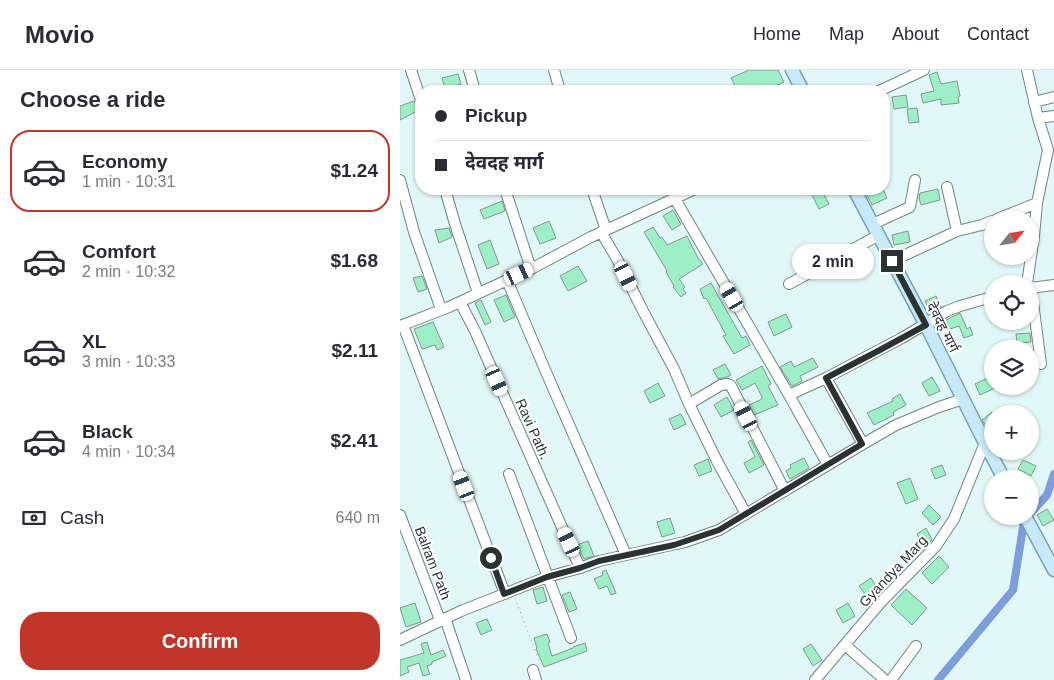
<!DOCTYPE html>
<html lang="en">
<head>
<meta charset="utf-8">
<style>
  body { margin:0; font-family:Arial,"Noto Sans Devanagari",sans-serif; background:#f7f7f7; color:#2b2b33; height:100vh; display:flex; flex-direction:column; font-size:19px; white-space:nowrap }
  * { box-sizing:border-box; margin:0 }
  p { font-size:16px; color:#7c7c81 }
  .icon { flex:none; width:28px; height:28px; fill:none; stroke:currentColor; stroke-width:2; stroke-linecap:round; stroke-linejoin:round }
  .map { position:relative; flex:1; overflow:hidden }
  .side { display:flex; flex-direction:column; background:#fff; width:400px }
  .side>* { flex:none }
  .guide { position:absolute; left:15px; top:15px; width:475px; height:110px; border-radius:20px; box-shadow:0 1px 4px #0004; display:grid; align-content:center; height:110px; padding:0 20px; background:#fff }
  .needle { width:32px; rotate:60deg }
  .controls { position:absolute; left:584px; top:140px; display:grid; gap:10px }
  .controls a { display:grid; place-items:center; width:55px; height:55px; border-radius:50%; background:#fff; box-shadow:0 1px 4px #0004; font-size:25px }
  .end { position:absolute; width:22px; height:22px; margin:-11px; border:6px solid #2a3232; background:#fff; box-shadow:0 0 0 2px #fff }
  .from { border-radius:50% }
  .bubble { position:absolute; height:35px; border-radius:18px; background:#fff; box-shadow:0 1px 4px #0004; font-size:16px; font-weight:700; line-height:35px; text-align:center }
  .car { position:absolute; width:15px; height:30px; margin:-15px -8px; border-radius:6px; box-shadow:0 0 4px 1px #0007; background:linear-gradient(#fff 24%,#345 0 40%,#fff 0 76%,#345 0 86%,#fff 0) }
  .guide b { display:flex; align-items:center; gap:18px; height:48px; font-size:19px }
  .guide b+b { border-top:1px solid #e1e1e2 }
  .guide i { width:12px; height:12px; background:#2b2b33 }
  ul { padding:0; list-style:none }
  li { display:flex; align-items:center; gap:15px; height:82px; margin:0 10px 8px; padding:0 10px; border:2px solid transparent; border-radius:20px }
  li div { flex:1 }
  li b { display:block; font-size:19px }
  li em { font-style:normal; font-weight:700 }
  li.on { border-color:#c2352a }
  li>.icon { width:45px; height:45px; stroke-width:1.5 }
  h2 { padding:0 20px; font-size:22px; line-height:60px }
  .pay { display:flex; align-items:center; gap:12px; height:55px; padding:0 20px; font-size:19px }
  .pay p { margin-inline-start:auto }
  .action { display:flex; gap:10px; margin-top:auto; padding:10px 20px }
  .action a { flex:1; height:58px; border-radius:20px; background:#c2352a; color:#fff; font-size:20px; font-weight:700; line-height:58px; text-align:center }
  header { display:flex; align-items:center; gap:30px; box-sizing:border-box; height:70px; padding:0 25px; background:#fff; border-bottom:1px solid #e1e1e2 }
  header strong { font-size:24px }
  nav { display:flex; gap:28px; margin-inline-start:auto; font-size:18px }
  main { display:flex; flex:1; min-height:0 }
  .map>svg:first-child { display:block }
</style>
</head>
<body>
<header>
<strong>Movio</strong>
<nav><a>Home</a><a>Map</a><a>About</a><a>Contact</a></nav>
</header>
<main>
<section class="side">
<h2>Choose a ride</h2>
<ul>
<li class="on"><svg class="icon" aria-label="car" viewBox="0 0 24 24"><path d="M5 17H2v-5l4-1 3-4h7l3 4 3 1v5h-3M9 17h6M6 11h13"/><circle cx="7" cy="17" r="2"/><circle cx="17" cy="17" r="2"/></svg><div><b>Economy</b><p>1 min · 10:31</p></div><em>$1.24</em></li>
<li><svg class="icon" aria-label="car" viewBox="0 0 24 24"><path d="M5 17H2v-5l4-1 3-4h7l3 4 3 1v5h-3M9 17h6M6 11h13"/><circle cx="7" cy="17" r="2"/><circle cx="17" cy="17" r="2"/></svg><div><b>Comfort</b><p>2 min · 10:32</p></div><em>$1.68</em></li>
<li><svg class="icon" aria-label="car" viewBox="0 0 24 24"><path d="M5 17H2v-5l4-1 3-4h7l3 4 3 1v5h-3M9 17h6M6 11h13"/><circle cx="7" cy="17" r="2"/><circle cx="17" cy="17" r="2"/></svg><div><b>XL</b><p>3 min · 10:33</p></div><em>$2.11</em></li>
<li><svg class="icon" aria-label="car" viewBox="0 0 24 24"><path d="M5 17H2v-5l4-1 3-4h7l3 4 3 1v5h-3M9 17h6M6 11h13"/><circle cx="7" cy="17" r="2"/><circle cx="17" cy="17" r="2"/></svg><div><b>Black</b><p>4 min · 10:34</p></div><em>$2.41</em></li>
</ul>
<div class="pay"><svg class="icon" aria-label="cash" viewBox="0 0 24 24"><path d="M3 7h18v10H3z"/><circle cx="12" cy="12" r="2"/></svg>Cash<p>640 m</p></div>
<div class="action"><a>Confirm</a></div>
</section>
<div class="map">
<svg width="654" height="610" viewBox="0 0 654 610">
  <rect width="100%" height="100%" fill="#e2f7f7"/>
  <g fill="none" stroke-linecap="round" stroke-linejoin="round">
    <path stroke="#7d9edb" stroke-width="8" d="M630 444 647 425 654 404
      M538 610 613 520 624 451 627 448"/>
  </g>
  <path fill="#9eefc7" stroke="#85958c" d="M349 0H378L384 12 365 21H338L331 8Z
    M537 2 541 14 557 11 560 26 558 27 559 33 541 35V29L523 33 521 24 534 21 529 5Z
    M58 4 61 14 45 19 42 8Z
    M506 25 508 37 494 39 492 27Z
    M14 31 19 40 0 50V36Z
    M517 38 519 52 509 53 507 39Z
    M409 119H421L429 134 419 139Z
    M482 119H483L487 128 472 135 467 125Z
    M538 119 540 130 521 135 519 128 520 123Z
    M102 131 105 141 84 149 80 140Z
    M273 140 281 154 272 160 263 146Z
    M149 151 156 168 140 174 133 158Z
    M253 157 260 168 262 167 267 175 287 166 298 188 303 194 279 209 285 217 283 219 286 223 281 227 273 217 274 216 266 202 267 201 244 162Z
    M49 158 52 167 39 173 35 160Z
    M508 161 510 172 494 175 492 165Z
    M90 170 99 194 87 199 78 175Z
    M455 186 461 198 450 204 444 192Z
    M178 196 187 211 168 221 160 206Z
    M22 206 27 219 18 222 13 208Z
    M311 213 342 268 346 266 350 275 334 284 323 266 326 265 306 228 304 229 300 219Z
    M106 225 115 247 104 252 94 230Z
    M536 226 541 237 530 242 525 231Z
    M81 230 91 252 85 255 75 233Z
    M560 243 567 259 570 257 573 265 564 268 559 256 550 259 546 250Z
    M386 244 392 257 374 266 368 252Z
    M33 252 44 277 37 280 35 275 22 279 14 259Z
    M630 263 631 272 617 273 616 264Z
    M413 288 418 297 400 306 402 311 392 316 380 297 391 291 394 297Z
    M325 294 331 305 327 307 318 309 313 300Z
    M362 296 371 314 368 316 378 335 354 345 349 335 362 329V327L355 313 342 320 336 310Z
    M532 307 540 321 529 326 522 313Z
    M590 307 592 312V316H594L595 318 580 325 575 314Z
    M258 313 265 326 250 333 244 321Z
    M500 324 506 335 493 342 494 345 474 355 467 343 493 331 492 329Z
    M327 327 334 340 321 347 314 335Z
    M592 342V365L582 350Z
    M281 344 286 354 274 360 269 349Z
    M351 370 364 395 349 403 344 393 355 387 348 372Z
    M404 388 409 398 390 409 386 401 391 398 390 395Z
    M308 389 312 401 299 406 294 395Z
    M623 390 636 396 631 406 618 399Z
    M542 395 546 405 535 409 531 399Z
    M510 408 518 429 506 434 497 413Z
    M529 435 541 447 533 455 522 443Z
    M647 439 654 450 643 456 637 445Z
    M270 448 275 463 262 467 257 452Z
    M526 458 532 470 529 473 523 477 517 464Z
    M188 471 194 486 184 489 177 475Z
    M539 486 549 497 532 514 522 503Z
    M206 500 216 523 211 525 207 516 199 519 194 509 203 505 202 502Z
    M471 508 478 520 467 527 459 516Z
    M143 517 147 531 137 534 133 520Z
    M506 519 527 538 512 555 491 535Z
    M170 522 177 539 169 542 162 525Z
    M15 533 21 552 6 557 0 538Z
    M448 533 455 546 443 553 436 540Z
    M87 549 92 560 81 565 76 553Z
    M147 564 150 572 148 573 152 586 173 578V577L185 573 187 581 144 597 136 579 137 578 134 568Z
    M27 572 31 585 43 580 46 586 32 592V594L27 596 30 604 23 606 19 593 7 597 9 602 0 606V590L24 583 21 574Z
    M411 574 422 590 413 596 403 579Z"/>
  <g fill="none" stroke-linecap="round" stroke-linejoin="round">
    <defs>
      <path id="minor" d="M11 0 21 30
        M69 0 75 21
        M154 0 160 21
        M479 21 524 0
        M634 32 654 27
        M638 48 654 46
        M0 110 14 162 41 239
        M547 117 557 161
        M45 119 55 154 78 223
        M105 119 131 199
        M192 119 206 160
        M275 129 389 325 428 395
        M597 149 637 133
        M473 154 510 137 515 110
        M201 162 217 189 243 241 274 299 289 334 317 391 346 444
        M492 191 557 161 582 155 592 151
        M107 210 146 302 226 485
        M389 214 479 165
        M627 214 634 166 637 133 648 80 638 48 627 0
        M631 217 641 294
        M630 218 654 215
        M60 232 75 261 180 498
        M3 255 105 524
        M0 256 49 237 131 199 191 167 295 119
        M426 308 502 268 547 241 560 236 592 227
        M389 325 426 308 463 374
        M289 334 321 315 328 314 331 316 385 421
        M109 404 171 568
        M0 445 40 550
        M45 548 66 610
        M0 570 61 541 147 507 180 498 199 491 285 472 319 460 463 374 496 355 539 337 563 329
        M445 575 485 610
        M133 600 136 610
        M415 610 481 532 536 476 554 449 585 373
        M491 610 516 576"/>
      <path id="major" d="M392 0 403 21
        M454 119 526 255 585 373 604 409
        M625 446 654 500"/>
    </defs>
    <use href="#minor" stroke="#708383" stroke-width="12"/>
    <use href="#major" stroke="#799faf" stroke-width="15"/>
    <path stroke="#8d9c9c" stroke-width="1" stroke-dasharray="1 4" stroke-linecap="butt" d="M115 528 140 594"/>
    <use href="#minor" stroke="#fff" stroke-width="10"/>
    <use href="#major" stroke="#c8e9f8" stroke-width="12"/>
  </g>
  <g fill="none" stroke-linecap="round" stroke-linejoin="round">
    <path stroke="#2a3232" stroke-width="6" d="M91 488 104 524 147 507 180 498 199 491 274 475 319 460 462 374 426 308 478 281 526 255 492 191"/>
  </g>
  <g text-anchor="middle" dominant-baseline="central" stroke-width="4" stroke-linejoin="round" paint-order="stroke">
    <g font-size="14" fill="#2a3232" stroke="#fff">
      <text transform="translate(543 257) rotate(63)">देवदह मार्ग</text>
      <text transform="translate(133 359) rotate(66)">Ravi Path.</text>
      <text transform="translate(33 493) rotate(69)">Balram Path</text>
      <text transform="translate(493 501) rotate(-47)">Gyandya Marg</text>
    </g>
  </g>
</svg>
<div class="controls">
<a><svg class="needle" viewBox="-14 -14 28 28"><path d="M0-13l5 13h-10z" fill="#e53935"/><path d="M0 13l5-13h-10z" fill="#7c7c81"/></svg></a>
<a><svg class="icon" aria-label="locate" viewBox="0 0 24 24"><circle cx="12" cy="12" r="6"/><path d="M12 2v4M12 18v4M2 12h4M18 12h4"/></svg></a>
<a><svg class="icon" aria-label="layers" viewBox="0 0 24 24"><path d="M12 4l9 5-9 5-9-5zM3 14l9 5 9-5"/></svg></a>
<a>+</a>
<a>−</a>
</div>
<i class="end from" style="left:91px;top:488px"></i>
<i class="end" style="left:492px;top:191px"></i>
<div class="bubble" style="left:392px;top:174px;width:82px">2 min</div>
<i class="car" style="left:119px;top:204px;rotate:65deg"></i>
<i class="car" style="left:226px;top:206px;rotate:154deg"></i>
<i class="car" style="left:332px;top:227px;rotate:330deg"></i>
<i class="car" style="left:97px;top:311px;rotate:156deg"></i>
<i class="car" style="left:346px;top:346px;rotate:333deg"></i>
<i class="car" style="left:64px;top:416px;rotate:339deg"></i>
<i class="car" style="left:169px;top:472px;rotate:335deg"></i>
<div class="guide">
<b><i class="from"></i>Pickup</b>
<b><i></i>देवदह मार्ग</b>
</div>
</div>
</main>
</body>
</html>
